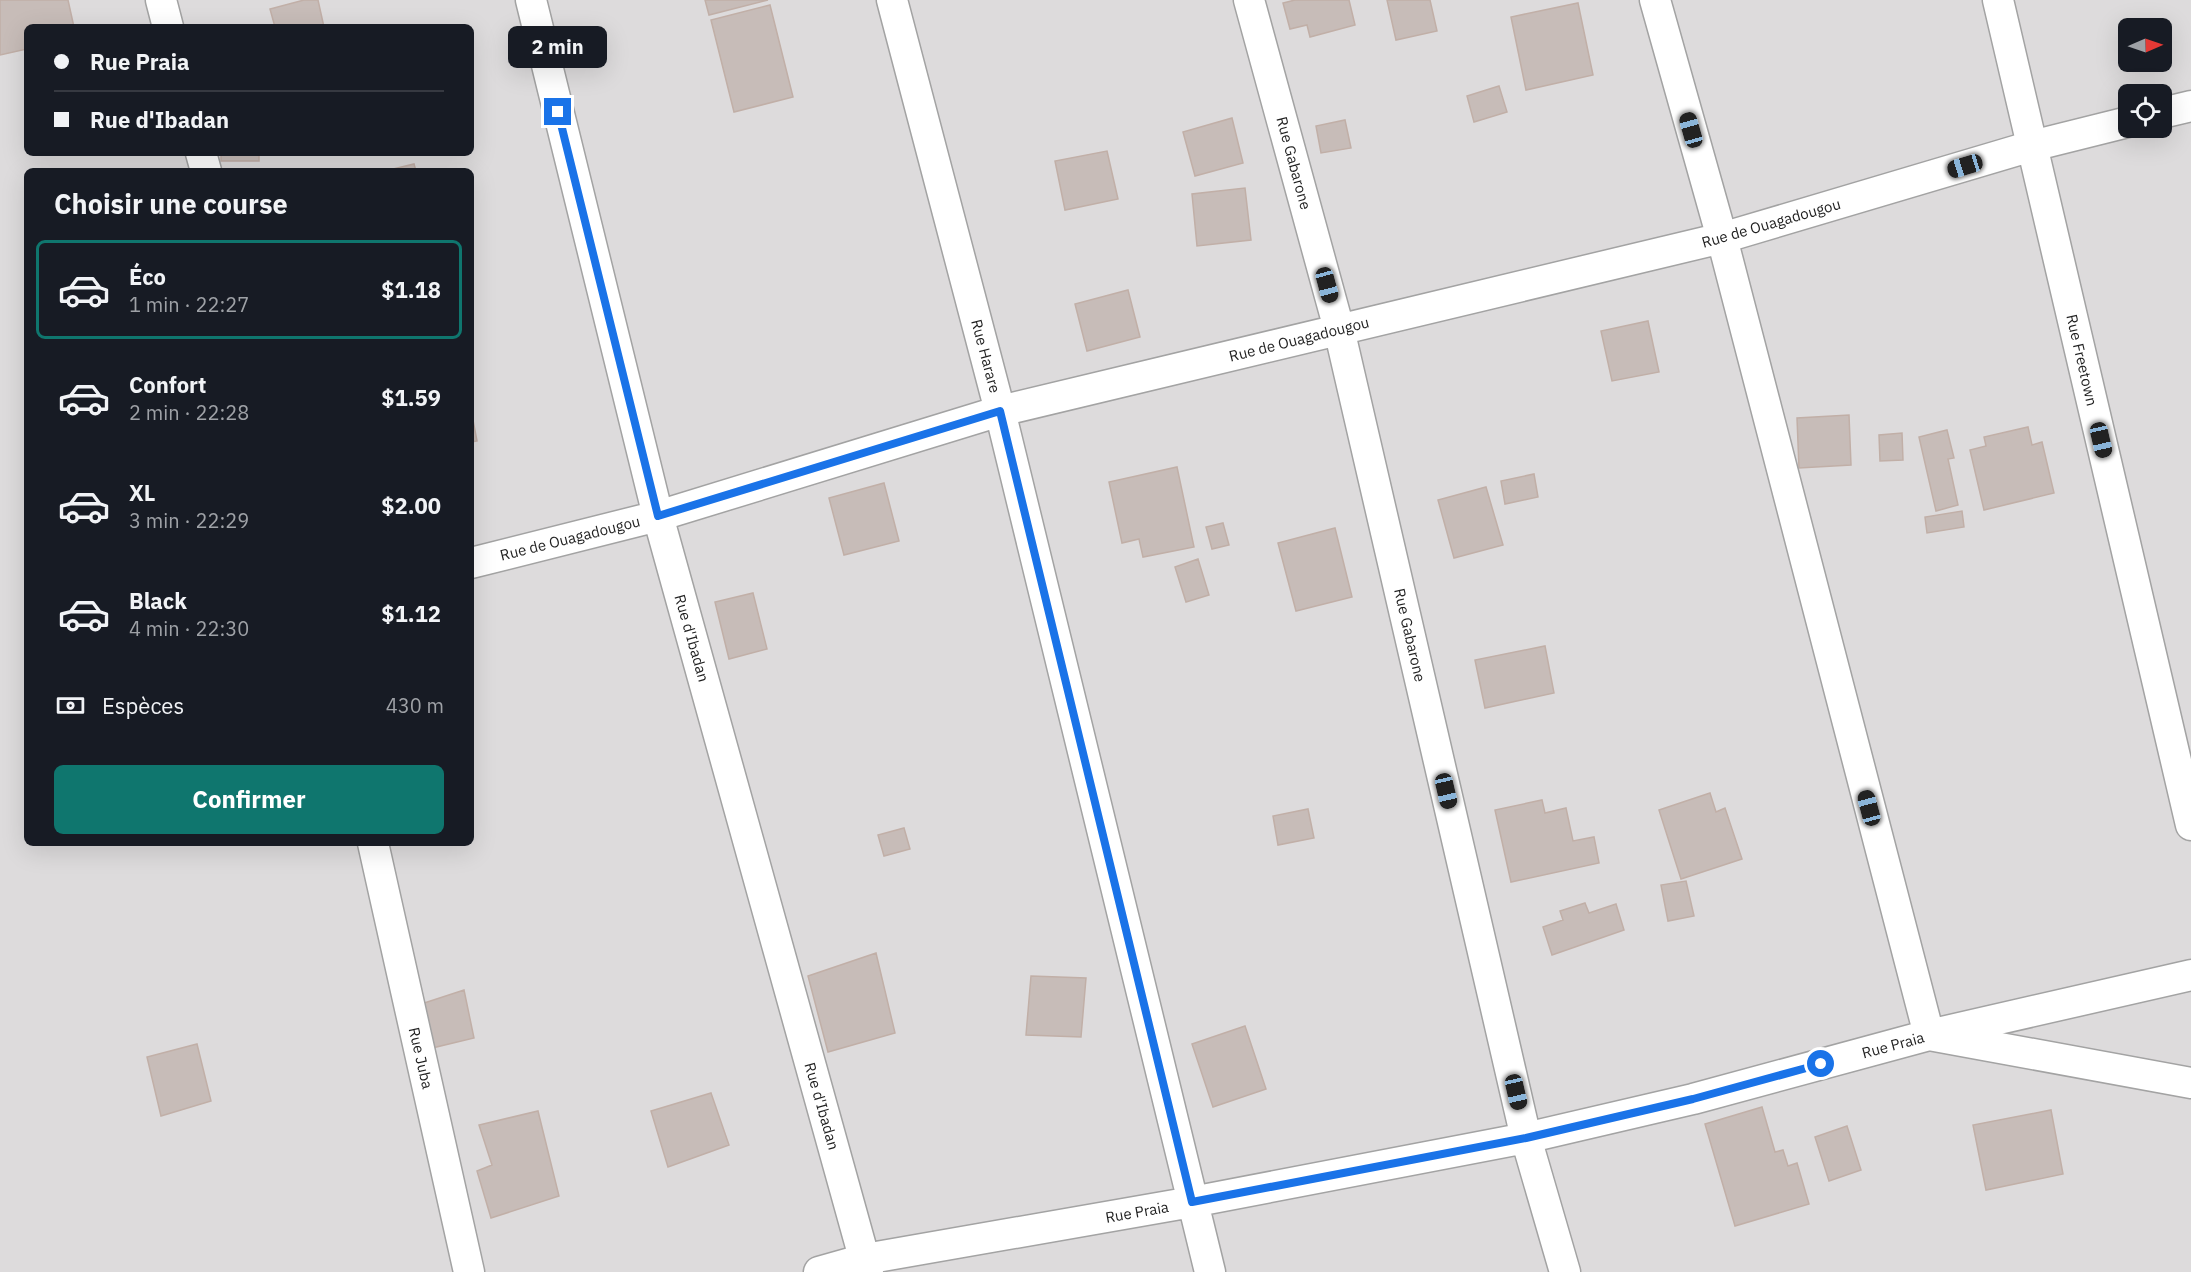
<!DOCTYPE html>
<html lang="fr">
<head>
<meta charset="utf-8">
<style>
  body { margin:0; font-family:"IBM Plex Sans",sans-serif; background:#20242c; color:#f1f3f6; height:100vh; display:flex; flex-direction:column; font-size:22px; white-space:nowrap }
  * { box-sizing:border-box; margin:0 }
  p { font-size:20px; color:#9ea1a6 }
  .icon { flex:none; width:33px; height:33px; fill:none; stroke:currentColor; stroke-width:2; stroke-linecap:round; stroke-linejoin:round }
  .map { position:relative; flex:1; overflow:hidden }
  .panel { position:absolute; left:24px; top:168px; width:450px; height:678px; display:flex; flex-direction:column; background:#171b24; border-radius:9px; box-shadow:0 6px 24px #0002 }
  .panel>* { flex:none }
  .banner { position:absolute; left:24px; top:24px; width:450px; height:132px; border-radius:9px; box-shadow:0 6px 24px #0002; display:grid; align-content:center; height:132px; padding:0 30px; background:#171b24 }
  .needle { width:39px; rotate:88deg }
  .fabs { position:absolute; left:2118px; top:18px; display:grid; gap:12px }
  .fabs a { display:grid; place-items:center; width:54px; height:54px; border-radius:9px; background:#171b24; box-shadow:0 6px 24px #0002; font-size:30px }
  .end { position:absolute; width:27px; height:27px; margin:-14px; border:8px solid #1a73e8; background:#fff; box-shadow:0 0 0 3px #fff }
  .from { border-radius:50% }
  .bubble { position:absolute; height:42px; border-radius:9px; background:#171b24; box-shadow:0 6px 24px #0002; font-size:20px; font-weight:800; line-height:42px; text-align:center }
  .car { position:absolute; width:18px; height:36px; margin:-18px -9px; border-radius:8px; box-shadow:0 0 4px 2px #0007; background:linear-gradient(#222 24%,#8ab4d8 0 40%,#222 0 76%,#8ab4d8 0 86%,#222 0) }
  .banner b { display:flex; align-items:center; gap:21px; height:57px; font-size:22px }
  .banner b+b { border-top:2px solid #363941 }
  .banner i { width:15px; height:15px; background:#f1f3f6 }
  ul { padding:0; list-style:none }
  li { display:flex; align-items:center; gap:18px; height:99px; margin:0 12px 9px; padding:0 18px; border:3px solid transparent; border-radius:9px }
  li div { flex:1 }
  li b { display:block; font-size:22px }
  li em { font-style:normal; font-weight:800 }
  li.current { border-color:#0f766e }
  li>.icon { width:54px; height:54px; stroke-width:1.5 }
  h2 { padding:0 30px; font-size:27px; line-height:72px }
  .pay { display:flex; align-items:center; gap:15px; height:66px; padding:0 30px; font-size:22px }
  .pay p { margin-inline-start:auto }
  .primary-button { display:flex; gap:12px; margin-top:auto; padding:12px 30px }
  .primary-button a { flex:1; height:69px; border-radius:9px; background:#0f766e; color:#fff; font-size:24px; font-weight:800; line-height:69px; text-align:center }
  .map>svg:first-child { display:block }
</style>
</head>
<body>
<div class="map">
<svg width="2191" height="1272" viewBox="0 0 2191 1272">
  <rect width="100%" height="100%" fill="#efeae5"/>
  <path fill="#dddbdc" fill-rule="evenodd" d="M0 0H2191V1272H0ZM27 27H471V153H27ZM2128 28H2162V62H2128ZM2128 94H2162V128H2128ZM27 171H471V843H27Z"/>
  <path fill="#c7bcb8" stroke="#c1afa7" stroke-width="1.5" d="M0 0H68L74 27H27V49L0 55Z
    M304 0H318L324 27H275L270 9Z
    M705 0H768L709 15Z
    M1295 0H1349L1355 25 1310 37 1307 25 1290 29 1283 3Z
    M1387 0H1430L1437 31 1396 40Z
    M1578 3 1593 75 1526 90 1511 17Z
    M770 5 793 97 734 112 711 20Z
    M1499 86 1507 112 1474 122 1467 96Z
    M1232 118 1243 163 1195 176 1183 132Z
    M1345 120 1351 148 1321 153 1316 126Z
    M1107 151 1118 199 1065 210 1055 161Z
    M221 153H259V161H221Z
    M414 164 416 171H385Z
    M1245 188 1251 240 1197 246 1192 194Z
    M1128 290 1140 337 1087 351 1075 304Z
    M1648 321 1659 372 1612 381 1601 331Z
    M471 410 477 441 471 442Z
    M1849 415 1851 465 1799 468 1797 418Z
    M2028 427 2032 445 2042 442 2054 493 1984 510 1970 450 1986 446 1984 437Z
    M1947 430 1954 458 1948 459 1958 505 1936 511 1919 437Z
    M1902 433 1903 460 1880 461 1879 435Z
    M1177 467 1194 547 1143 557 1139 539 1122 543 1109 482Z
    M1534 474 1538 497 1505 504 1501 481Z
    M884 483 899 541 844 555 829 498Z
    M1486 487 1503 545 1454 558 1438 500Z
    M1962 511 1964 527 1927 533 1925 517Z
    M1223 523 1229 545 1212 549 1206 527Z
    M1335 528 1352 597 1296 611 1278 543Z
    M1198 559 1209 595 1186 602 1175 567Z
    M753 593 767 649 729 659 715 602Z
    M1545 646 1554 693 1485 708 1475 660Z
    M1710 793 1716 812 1725 808 1742 859 1681 879 1659 810Z
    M1542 800 1545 813 1566 808 1573 841 1594 837 1599 863 1511 882 1495 810Z
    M1308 809 1314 838 1278 845 1273 816Z
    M904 828 910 849 884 856 878 835Z
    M1686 881 1694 916 1668 921 1661 885Z
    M1585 903 1589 913 1616 904 1624 930 1552 955 1543 927 1563 920 1560 911Z
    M876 953 895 1033 828 1052 808 976Z
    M1031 976 1086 978 1081 1037 1026 1035Z
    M464 990 474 1038 428 1049 415 1006Z
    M1245 1026 1266 1089 1213 1107 1192 1044Z
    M197 1044 211 1101 161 1116 147 1057Z
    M711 1093 729 1145 668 1167 651 1111Z
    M1762 1107 1775 1152 1783 1150 1788 1166 1797 1163 1809 1204 1735 1226 1705 1124Z
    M2051 1110 2063 1174 1986 1190 1973 1125Z
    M538 1111 559 1196 491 1218 477 1171 492 1165 479 1125Z
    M1847 1126 1861 1170 1829 1181 1815 1137Z"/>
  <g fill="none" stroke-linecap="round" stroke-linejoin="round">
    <defs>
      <path id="street" d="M161 0 168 27
        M531 0 658 516 868 1272
        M892 0 1000 411 1210 1272
        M1249 0 1339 329 1526 1138 1565 1272
        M1655 0 1722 238 1929 1035 2191 1083
        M1998 0 2191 825
        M2162 113 2191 106
        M201 153 206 171
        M471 563 658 516 1000 411 1722 238 2032 146 2128 122
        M373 843 469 1272
        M819 1272 865 1259 1192 1202 1526 1138 1693 1099 1929 1035 2191 975"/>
    </defs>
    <use href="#street" stroke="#a3a3a3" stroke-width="33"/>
    <use href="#street" stroke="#fff" stroke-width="30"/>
  </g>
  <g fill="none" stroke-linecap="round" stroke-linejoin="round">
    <path stroke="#1a73e8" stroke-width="8" d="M558 112 658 516 1000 411 1192 1202 1526 1138 1693 1099 1821 1064"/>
  </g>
  <g text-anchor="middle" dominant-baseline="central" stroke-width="4.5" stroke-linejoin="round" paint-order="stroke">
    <g font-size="15" fill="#1f1f1f" stroke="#fff">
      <text transform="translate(1294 163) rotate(75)">Rue Gabarone</text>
      <text transform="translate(1771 223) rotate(-16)">Rue de Ouagadougou</text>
      <text transform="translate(1299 339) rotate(-14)">Rue de Ouagadougou</text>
      <text transform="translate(986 356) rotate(75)">Rue Harare</text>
      <text transform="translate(2082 360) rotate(77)">Rue Freetown</text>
      <text transform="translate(570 538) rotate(-14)">Rue de Ouagadougou</text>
      <text transform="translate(1410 635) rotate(77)">Rue Gabarone</text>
      <text transform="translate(692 638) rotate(74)">Rue d'Ibadan</text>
      <text transform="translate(1893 1045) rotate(-15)">Rue Praia</text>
      <text transform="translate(421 1058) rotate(77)">Rue Juba</text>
      <text transform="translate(822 1106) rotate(74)">Rue d'Ibadan</text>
      <text transform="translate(1137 1212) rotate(-10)">Rue Praia</text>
    </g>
  </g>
</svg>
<div class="fabs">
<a><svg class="needle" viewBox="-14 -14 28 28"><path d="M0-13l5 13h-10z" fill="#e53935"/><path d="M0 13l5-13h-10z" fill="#9ea1a6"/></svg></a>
<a><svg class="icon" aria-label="locate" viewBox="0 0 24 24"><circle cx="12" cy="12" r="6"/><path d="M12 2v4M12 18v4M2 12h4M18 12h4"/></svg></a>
</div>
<i class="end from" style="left:1821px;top:1064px"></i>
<i class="end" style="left:558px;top:112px"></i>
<div class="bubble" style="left:508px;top:26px;width:99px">2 min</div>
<i class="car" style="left:1691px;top:130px;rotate:344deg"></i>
<i class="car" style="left:1965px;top:166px;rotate:253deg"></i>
<i class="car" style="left:1327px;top:285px;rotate:165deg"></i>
<i class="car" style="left:2101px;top:440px;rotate:167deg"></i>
<i class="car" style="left:1446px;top:791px;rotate:167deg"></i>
<i class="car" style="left:1869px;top:808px;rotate:345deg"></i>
<i class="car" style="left:1516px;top:1092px;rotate:167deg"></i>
<div class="banner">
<b><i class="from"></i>Rue Praia</b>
<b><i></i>Rue d'Ibadan</b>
</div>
<section class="panel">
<h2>Choisir une course</h2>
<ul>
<li class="current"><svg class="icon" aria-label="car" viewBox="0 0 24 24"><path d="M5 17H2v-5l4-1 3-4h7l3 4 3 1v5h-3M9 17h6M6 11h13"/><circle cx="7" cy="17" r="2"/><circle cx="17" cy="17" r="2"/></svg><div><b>Éco</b><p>1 min · 22:27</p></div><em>$1.18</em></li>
<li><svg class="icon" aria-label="car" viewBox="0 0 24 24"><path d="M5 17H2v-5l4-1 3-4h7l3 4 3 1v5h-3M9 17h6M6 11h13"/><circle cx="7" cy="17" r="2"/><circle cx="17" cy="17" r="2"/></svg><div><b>Confort</b><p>2 min · 22:28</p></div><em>$1.59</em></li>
<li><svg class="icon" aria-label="car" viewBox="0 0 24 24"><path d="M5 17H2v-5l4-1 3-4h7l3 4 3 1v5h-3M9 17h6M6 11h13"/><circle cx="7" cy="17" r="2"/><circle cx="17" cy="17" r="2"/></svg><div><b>XL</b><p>3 min · 22:29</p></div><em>$2.00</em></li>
<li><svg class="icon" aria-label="car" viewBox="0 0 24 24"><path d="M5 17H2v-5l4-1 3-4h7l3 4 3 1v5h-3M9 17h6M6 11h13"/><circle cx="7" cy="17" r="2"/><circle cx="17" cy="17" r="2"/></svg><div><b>Black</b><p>4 min · 22:30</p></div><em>$1.12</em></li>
</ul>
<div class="pay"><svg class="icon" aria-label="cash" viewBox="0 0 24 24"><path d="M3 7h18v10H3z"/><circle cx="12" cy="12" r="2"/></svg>Espèces<p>430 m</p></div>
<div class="primary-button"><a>Confirmer</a></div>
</section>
</div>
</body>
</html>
